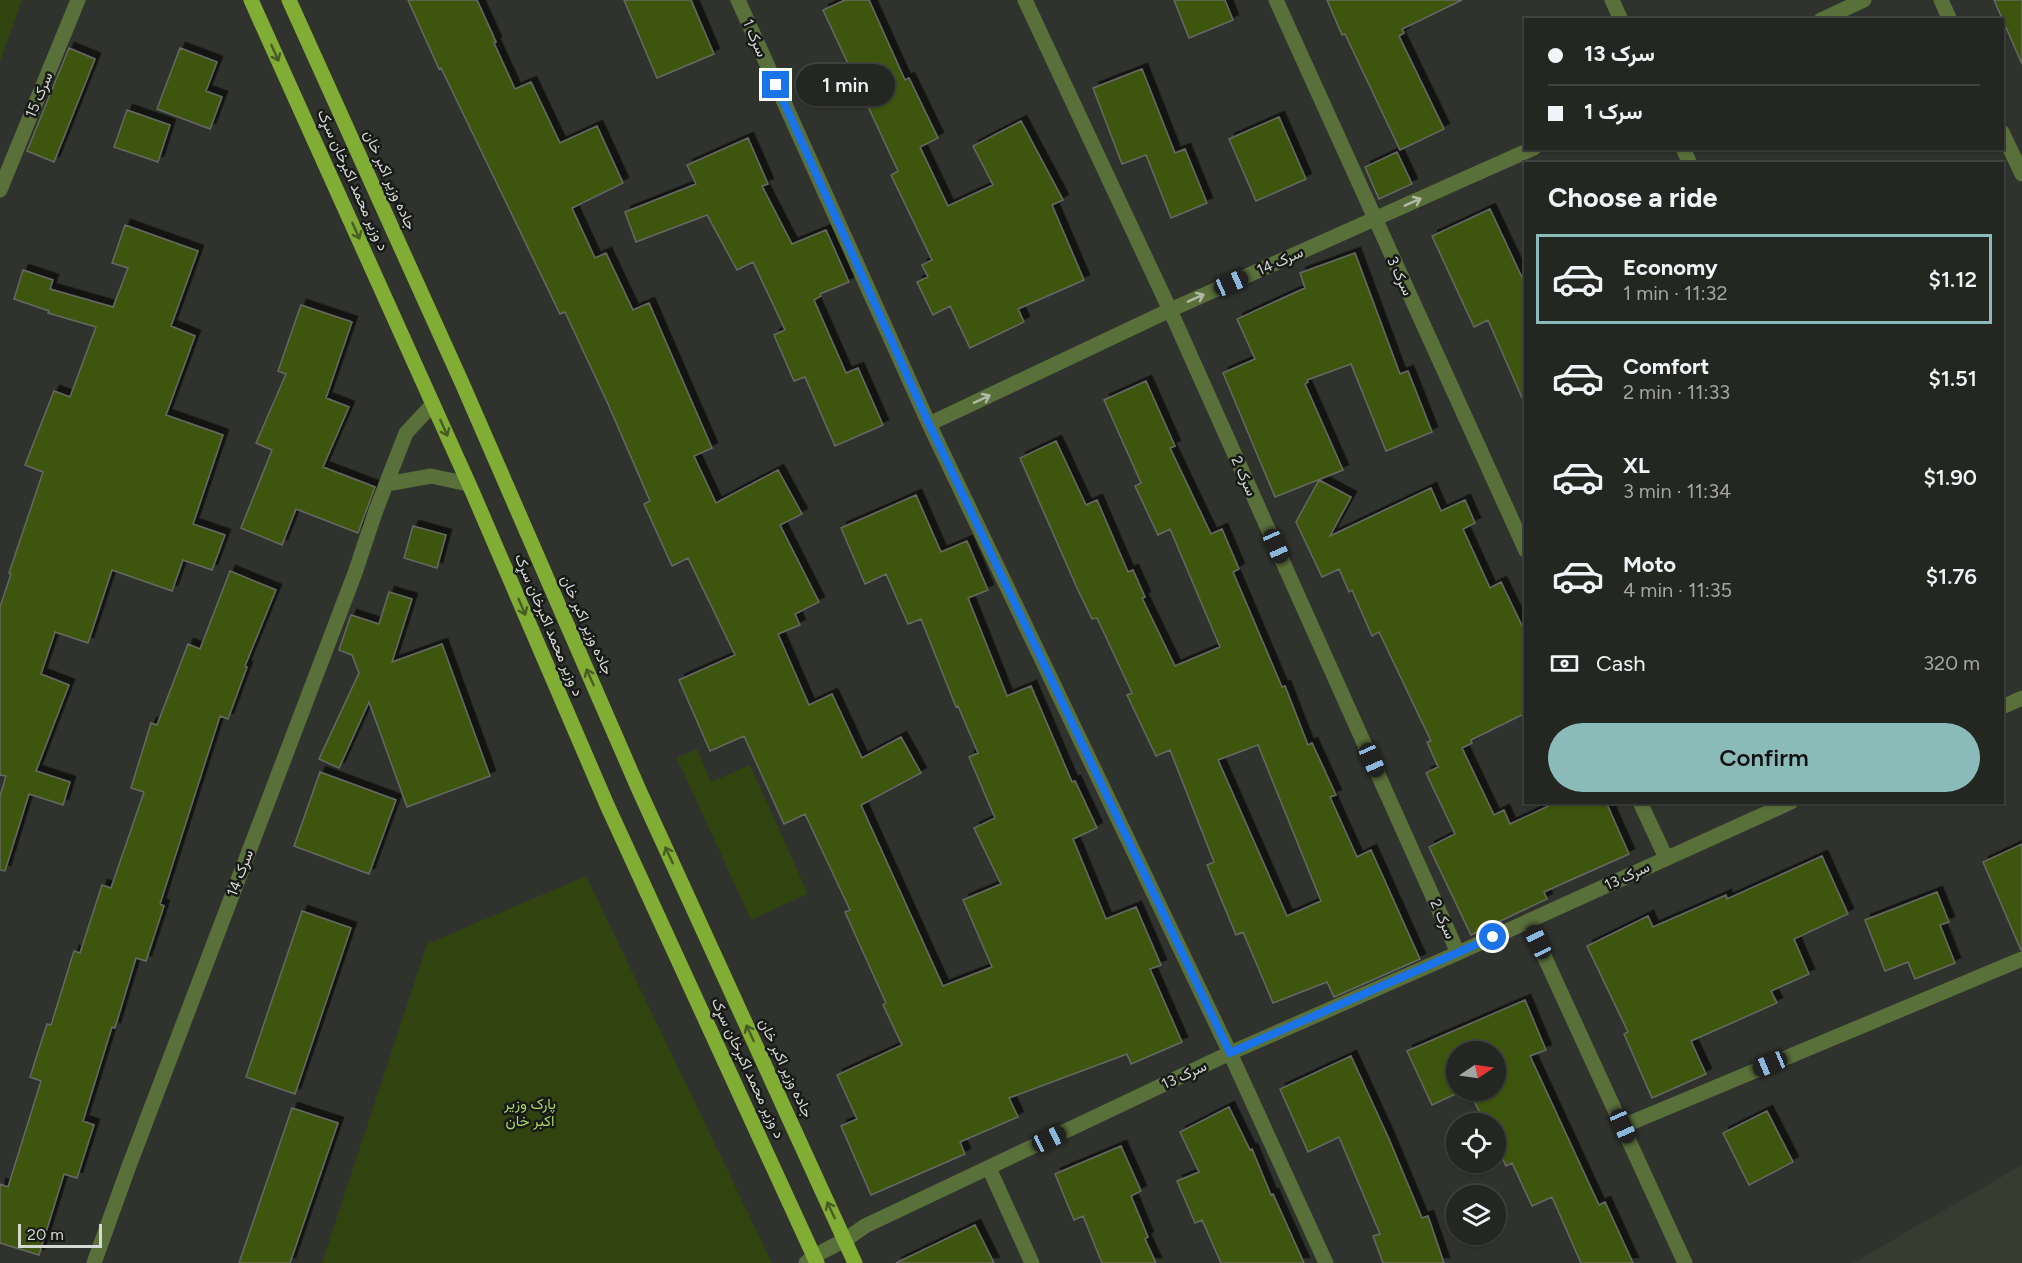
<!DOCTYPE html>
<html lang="en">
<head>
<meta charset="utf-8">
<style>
  body { margin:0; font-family:Figtree,Vazirmatn,sans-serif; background:#30322f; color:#f1f3f6; height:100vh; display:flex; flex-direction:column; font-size:22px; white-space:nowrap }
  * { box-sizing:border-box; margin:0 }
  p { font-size:20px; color:#a3a5a5 }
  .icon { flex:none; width:33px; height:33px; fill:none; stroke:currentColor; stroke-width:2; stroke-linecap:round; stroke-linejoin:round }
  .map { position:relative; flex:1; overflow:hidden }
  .panel { position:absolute; left:1524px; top:162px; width:480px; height:642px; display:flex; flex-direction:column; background:#242622; border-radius:0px; box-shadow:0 2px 4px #0004,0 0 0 2px #414340 }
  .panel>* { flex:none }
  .hud { position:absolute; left:1524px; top:18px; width:480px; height:132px; border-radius:0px; box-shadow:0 2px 4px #0004,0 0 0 2px #414340; display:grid; align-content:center; height:132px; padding:0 24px; background:#242622 }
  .needle { width:39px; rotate:77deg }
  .controls { position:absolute; left:1446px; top:1041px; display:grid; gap:12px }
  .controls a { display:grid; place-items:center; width:60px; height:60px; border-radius:50%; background:#242622; box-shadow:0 2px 4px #0004,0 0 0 2px #414340; font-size:30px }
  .scale { position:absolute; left:18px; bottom:15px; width:84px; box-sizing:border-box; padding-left:6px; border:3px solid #d6d8d4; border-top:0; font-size:16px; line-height:21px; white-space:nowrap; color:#d6d8d4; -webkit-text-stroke:4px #181a17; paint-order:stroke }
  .end { position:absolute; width:27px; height:27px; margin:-14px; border:8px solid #1a73e8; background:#fff; box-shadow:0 0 0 3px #fff }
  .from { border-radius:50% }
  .bubble { position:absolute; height:42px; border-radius:21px; background:#242622; box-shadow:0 2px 4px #0004,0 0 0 2px #414340; font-size:20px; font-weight:600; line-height:42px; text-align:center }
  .car { position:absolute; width:18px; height:36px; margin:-18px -9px; border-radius:8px; box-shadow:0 0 4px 2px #0007; background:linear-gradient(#222 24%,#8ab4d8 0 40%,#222 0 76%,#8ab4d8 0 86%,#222 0) }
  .hud b { display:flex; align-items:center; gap:21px; height:57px; font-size:22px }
  .hud b+b { border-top:2px solid #414340 }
  .hud i { width:15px; height:15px; background:#f1f3f6 }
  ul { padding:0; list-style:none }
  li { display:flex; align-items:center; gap:18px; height:90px; margin:0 12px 9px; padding:0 12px; border:3px solid transparent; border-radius:0px }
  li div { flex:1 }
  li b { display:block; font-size:22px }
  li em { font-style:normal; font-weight:600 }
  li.current { border-color:#8bbbb9 }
  li>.icon { width:54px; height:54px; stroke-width:1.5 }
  h2 { padding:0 24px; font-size:27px; line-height:72px }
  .pay { display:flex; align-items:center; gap:15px; height:66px; padding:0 24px; font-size:22px }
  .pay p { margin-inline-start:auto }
  .action { display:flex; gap:12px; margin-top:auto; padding:12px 24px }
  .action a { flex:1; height:69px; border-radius:36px; background:#8bbbb9; color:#111; font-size:24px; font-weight:600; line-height:69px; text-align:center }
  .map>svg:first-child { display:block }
</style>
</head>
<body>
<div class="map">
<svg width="2022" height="1263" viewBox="0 0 2022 1263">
  <defs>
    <filter id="shadow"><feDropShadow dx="5.5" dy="-5.5" stdDeviation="0" flood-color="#0009"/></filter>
  </defs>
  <rect width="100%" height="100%" fill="#30322d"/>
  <path fill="#373c31" d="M2022 1165V1263H1853Z"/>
  <path fill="#314410" d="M0 0H22L0 62Z
    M697 749 711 782 750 765 808 894 751 920 677 758Z
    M586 876 772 1263H322L427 944Z"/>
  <path fill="#3d550f" stroke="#666963" stroke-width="1.5" fill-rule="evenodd" filter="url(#shadow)" d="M408 0H477L496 42 494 43 515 89 531 82 560 143 597 126 623 183 572 208 595 258 606 253 633 310 649 303 712 448 694 456 716 503 778 470 802 514 780 525 819 602 795 614 800 625 778 634 809 705 832 694 862 758 901 737 921 773 861 805 943 986 992 967 963 900 1001 884 974 828 995 818 969 757 978 753 958 706 956 707 921 619 908 624 886 574 865 584 841 528 916 495 941 552 967 541 988 590 968 598 1007 696 1031 686 1072 782 1075 781 1097 828 1073 839 1106 919 1136 907 1161 965 1150 969 1182 1042 1131 1064 1127 1054 1009 1098 1018 1117 960 1142 965 1154 871 1195 841 1126 857 1119 837 1075 902 1045 883 1005 886 1003 845 912 850 910 805 814 784 824 744 736 710 751 679 680 735 655 688 558 672 566 644 504 650 501 608 404 565 312 560 314 441 68 439 69Z
    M624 0H691L714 54 657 78Z
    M845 0H869L905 80 909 78 938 138 920 147 948 206 993 185 973 146 1021 121 1063 200 1052 205 1084 280 1018 309 1024 322 970 348 950 306 933 315 917 282 928 277 922 265 932 260 891 175 898 171 823 10Z
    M1174 0H1225L1233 20 1189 38Z
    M1327 0H1462L1402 29 1404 33 1399 36 1444 129 1400 150 1345 34 1342 35Z
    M1994 0H2022V64Z
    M69 48 95 59 54 162 27 151Z
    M180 48 217 62 206 91 222 97 210 129 157 109Z
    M1142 69 1175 153 1185 149 1207 203 1171 218 1146 155 1122 164 1093 88Z
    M127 110 170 125 158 162 114 147Z
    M1279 117 1306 179 1256 201 1229 139Z
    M748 138 768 184 762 186 792 244 826 230 849 282 820 294 821 296 814 300 846 373 858 368 883 425 835 446 805 377 794 381 774 335 785 330 753 262 737 270 707 215 636 242 625 212 696 184 687 165Z
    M1397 152 1412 184 1379 199 1365 167Z
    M1490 209 1526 286V407L1488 320 1474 327 1432 236Z
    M125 225 198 251 171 326 195 336 166 415 223 435 193 524 225 535 212 570 183 560 172 591 112 570 88 643 55 632 41 674 69 685 36 771 70 782 63 805 29 794 5 871 0 870V796L6 776 0 775V607L11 574 9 573 43 472 25 465 54 391 70 397 96 327 48 313 49 311 14 299 23 270 53 280 50 289 113 307 128 268 112 263Z
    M1355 253 1400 374 1408 371 1432 432 1386 451 1351 364 1307 380 1308 382 1305 384 1343 470 1275 497 1223 373 1255 359 1237 319 1305 288 1300 273Z
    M301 305 352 322 326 398 349 407 323 467 375 487 358 533 296 509 282 545 241 528 272 450 256 443 286 374 278 371Z
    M1146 381 1175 446 1170 448 1211 534 1222 529 1239 569 1233 572 1282 687 1285 686 1308 745 1312 743 1336 795 1330 797 1357 857 1371 850 1420 959 1334 997 1327 982 1273 1003 1243 932 1236 935 1207 865 1214 862 1170 750 1156 756 1127 695 1132 693 1097 618 1092 619 1077 588 1020 458 1056 441 1086 505 1097 500 1128 572 1133 570 1145 597 1142 598 1175 666 1220 647 1170 529 1158 535 1135 486 1141 483 1104 400ZM1258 745 1321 901 1287 916 1218 760Z
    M1319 480 1351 497 1330 536 1431 488 1441 511 1465 500 1475 523 1463 529 1490 588 1501 582 1526 634V713L1471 740 1472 743 1462 748 1494 815 1504 810 1510 824 1557 802H1606L1629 854 1544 892 1547 899 1471 935 1429 847 1455 834 1426 773 1438 767 1427 742 1431 741 1379 632 1372 636 1352 590 1349 592 1339 569 1322 577 1296 522Z
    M413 526 446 535 437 568 404 558Z
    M230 571 276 590 245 666 247 667 228 719 220 716 160 904 164 906 146 961 136 958 115 1028 112 1027 83 1121 94 1125 77 1178 64 1174 39 1255 0 1243V1184L8 1187 41 1081 30 1077 47 1024 51 1025 74 951 80 953 102 885 111 888 144 792 131 788 151 723 157 725 188 644 200 649Z
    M389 592 412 599 392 662 442 644 490 776 407 807 369 702 339 768 319 759 359 673 352 655 339 650 351 615 379 624Z
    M320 772 396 800 369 874 294 846Z
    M2022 844V949L2021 950 1983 862Z
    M1822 856 1848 914 1794 939 1809 974 1771 991 1777 1003 1691 1041 1706 1074 1652 1098 1624 1034 1628 1032 1587 946 1648 916 1653 927 1726 895 1727 899Z
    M1937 892 1949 922 1940 925 1955 963 1915 979 1908 962 1885 971 1865 920Z
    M302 911 351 928 295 1094 246 1077Z
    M1525 1000 1546 1050 1530 1056 1599 1205 1605 1202 1633 1263H1581L1552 1197 1532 1206 1512 1163 1506 1166 1496 1145V1124H1485L1469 1090H1496V1052H1456V1090H1464L1432 1105 1407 1051Z
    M1351 1056 1389 1139 1422 1218 1428 1216 1444 1263H1383L1373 1236 1380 1234 1339 1137 1308 1152 1280 1089Z
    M1229 1107 1250 1150 1252 1149 1271 1195 1273 1194 1304 1263H1221L1202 1220 1195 1223 1177 1181 1199 1172 1180 1132Z
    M292 1108 338 1123 290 1263H239Z
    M1767 1111 1793 1162 1749 1185 1723 1133Z
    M1121 1146 1141 1191 1131 1196 1148 1237 1145 1239 1156 1263H1102L1083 1216 1074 1220 1055 1174Z
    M975 1225 994 1263H896Z"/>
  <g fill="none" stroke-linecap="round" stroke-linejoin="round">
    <path stroke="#5a703b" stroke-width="15" d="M738 0 929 424 1230 1053 1326 1263
      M1025 0 1170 310 1458 953
      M1276 0 1526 551
      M1612 0 1621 20
      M1941 0 1950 20
      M1821 20 1864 0
      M2002 132 2022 174
      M1683 148 1690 164
      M0 190 78 0
      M929 424 1170 310 1534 148
      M387 484 431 476 468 484
      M2002 707 2022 698
      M1640 802 1666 858
      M1528 921 1685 1263
      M1623 1126 2022 959
      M989 1168 1032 1263
      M94 1263 129 1166 355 573 376 510 406 433 433 404
      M806 1263 814 1256 845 1240 865 1226 1230 1053 1458 953 1791 802"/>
    <path stroke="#82ad34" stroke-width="15" d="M251 0 472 491 607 805 817 1263
      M289 0 462 383 639 790 855 1263"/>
  </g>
  <defs><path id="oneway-shaft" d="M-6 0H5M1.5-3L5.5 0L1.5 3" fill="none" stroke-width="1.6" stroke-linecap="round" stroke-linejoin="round" transform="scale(1.5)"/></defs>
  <g stroke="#485c24">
    <use href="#oneway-shaft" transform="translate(275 53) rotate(66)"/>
    <use href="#oneway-shaft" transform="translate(356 231) rotate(66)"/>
    <use href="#oneway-shaft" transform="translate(444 428) rotate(66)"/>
    <use href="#oneway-shaft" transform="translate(522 607) rotate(67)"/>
    <use href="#oneway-shaft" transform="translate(590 677) rotate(-114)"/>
    <use href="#oneway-shaft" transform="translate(669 855) rotate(-115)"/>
    <use href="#oneway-shaft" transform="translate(750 1033) rotate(-115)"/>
    <use href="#oneway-shaft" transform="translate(831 1210) rotate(-115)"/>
  </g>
  <g stroke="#b1b9a6">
    <use href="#oneway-shaft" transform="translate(1413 202) rotate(-24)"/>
    <use href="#oneway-shaft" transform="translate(1196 298) rotate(-24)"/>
    <use href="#oneway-shaft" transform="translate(982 399) rotate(-25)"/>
  </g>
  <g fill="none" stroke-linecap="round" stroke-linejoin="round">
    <path stroke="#1a73e8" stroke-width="8" d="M776 85 929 424 1230 1053 1493 937"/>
  </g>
  <g text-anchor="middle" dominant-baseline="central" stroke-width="5" stroke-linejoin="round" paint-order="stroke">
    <g font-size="15" fill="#d6d8d4" stroke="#181a17">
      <text transform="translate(755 38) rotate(66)">سرک 1</text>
      <text transform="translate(39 95) rotate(-67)">سرک 15</text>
      <text transform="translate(353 180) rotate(66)">د وزیر محمد اکبرخان سړک</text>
      <text transform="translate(390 180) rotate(66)">جاده وزیر اکبر خان</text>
      <text transform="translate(1280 261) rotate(-24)">سرک 14</text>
      <text transform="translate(1400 276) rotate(65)">سرک 3</text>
      <text transform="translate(1244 476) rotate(66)">سرک 2</text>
      <text transform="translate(549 625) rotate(67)">د وزیر محمد اکبرخان سړک</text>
      <text transform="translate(587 625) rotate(66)">جاده وزیر اکبر خان</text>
      <text transform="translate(240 873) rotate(-69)">سرک 14</text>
      <text transform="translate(1627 876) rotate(-25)">سرک 13</text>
      <text transform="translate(1443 919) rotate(66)">سرک 2</text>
      <text transform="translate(748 1068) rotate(65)">د وزیر محمد اکبرخان سړک</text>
      <text transform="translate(786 1068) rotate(65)">جاده وزیر اکبر خان</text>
      <text transform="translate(1184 1075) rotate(-25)">سرک 13</text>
    </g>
    <g font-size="15" fill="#aad864" stroke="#181a17">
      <text x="530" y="1104">پارک وزیر<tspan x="530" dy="17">اکبر خان</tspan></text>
    </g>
  </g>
</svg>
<div class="controls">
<a><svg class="needle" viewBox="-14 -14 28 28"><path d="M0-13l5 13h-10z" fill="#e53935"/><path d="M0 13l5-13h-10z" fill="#a3a5a5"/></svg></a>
<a><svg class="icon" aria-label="locate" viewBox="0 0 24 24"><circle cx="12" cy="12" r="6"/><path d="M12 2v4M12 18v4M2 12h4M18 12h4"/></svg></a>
<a><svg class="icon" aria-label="layers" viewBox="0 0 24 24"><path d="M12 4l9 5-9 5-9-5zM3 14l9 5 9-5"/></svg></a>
</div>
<div class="scale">20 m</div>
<i class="end from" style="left:1493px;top:937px"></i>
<i class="end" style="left:776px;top:85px"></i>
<div class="bubble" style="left:796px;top:64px;width:99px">1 min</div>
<i class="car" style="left:1231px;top:283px;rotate:66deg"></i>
<i class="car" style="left:1276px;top:546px;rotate:156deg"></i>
<i class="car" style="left:1372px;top:760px;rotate:156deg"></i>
<i class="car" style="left:1538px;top:942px;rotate:335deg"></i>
<i class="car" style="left:1770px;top:1064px;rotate:247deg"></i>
<i class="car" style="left:1623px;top:1126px;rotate:156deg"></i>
<i class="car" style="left:1049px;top:1139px;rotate:65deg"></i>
<div class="hud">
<b><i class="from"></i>سرک 13</b>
<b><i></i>سرک 1</b>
</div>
<section class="panel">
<h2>Choose a ride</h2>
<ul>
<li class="current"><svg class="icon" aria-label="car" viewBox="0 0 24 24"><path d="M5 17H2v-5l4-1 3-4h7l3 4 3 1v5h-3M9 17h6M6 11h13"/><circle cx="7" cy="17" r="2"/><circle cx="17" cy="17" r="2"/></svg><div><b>Economy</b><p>1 min · 11:32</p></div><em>$1.12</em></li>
<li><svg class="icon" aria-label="car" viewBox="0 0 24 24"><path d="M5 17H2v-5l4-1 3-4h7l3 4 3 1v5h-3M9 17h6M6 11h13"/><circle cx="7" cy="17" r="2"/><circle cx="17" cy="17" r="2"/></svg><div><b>Comfort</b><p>2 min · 11:33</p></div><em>$1.51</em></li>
<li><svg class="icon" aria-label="car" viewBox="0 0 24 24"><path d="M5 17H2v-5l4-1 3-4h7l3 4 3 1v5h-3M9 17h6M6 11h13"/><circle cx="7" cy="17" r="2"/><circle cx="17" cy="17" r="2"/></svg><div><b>XL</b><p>3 min · 11:34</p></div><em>$1.90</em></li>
<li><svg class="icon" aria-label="car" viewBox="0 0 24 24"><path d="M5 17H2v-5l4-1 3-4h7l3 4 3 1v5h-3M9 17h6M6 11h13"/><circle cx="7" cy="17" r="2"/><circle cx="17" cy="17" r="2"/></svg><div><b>Moto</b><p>4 min · 11:35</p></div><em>$1.76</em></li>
</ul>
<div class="pay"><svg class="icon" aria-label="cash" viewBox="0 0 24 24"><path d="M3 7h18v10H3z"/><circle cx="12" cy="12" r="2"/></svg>Cash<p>320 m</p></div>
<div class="action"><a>Confirm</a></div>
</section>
</div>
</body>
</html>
